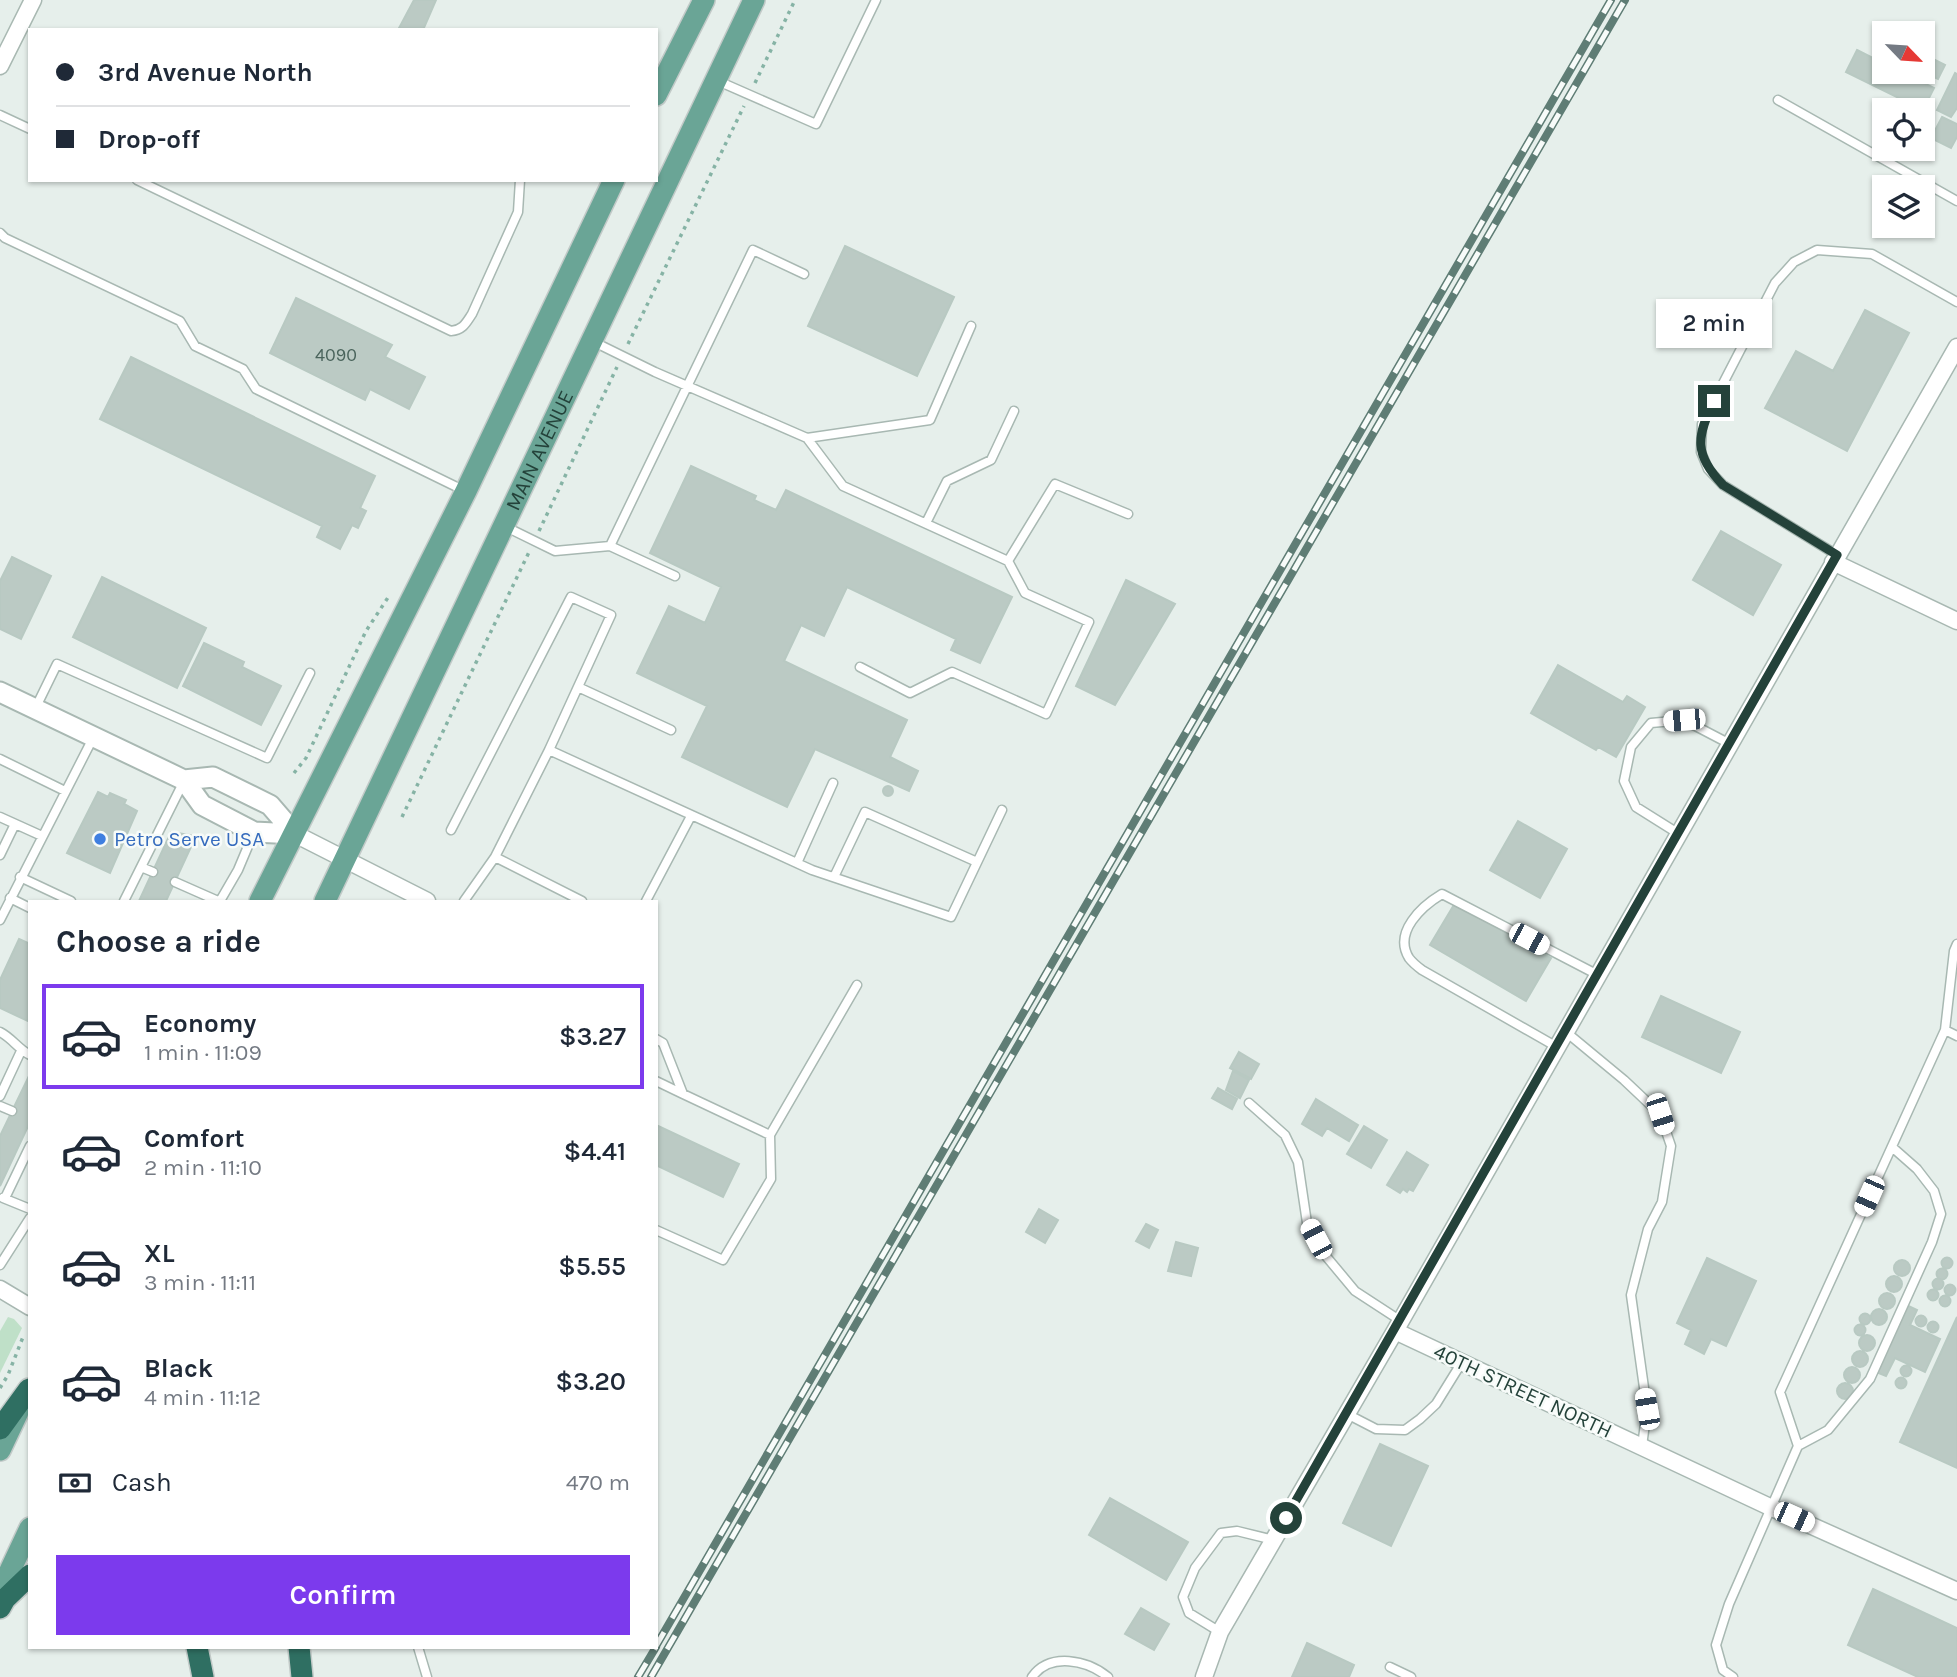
<!DOCTYPE html>
<html lang="en">
<head>
<meta charset="utf-8">
<style>
  body { margin:0; font-family:Karla,sans-serif; background:#f2f2f3; color:#1f2937; height:100vh; display:flex; flex-direction:column; font-size:26px; white-space:nowrap }
  * { box-sizing:border-box; margin:0 }
  p { font-size:23px; color:#747a83 }
  .icon { flex:none; width:38px; height:38px; fill:none; stroke:currentColor; stroke-width:2; stroke-linecap:round; stroke-linejoin:round }
  .map { position:relative; flex:1; overflow:hidden }
  .panel { position:absolute; left:28px; top:900px; width:630px; height:749px; display:flex; flex-direction:column; background:#fff; border-radius:0px; box-shadow:0 2px 5px #0004 }
  .panel>* { flex:none }
  .banner { position:absolute; left:28px; top:28px; width:630px; height:154px; border-radius:0px; box-shadow:0 2px 5px #0004; display:grid; align-content:center; height:154px; padding:0 28px; background:#fff }
  .needle { width:46px; rotate:115deg }
  .controls { position:absolute; left:1872px; top:21px; display:grid; gap:14px }
  .controls a { display:grid; place-items:center; width:63px; height:63px; border-radius:0px; background:#fff; box-shadow:0 2px 5px #0004; font-size:35px }
  .end { position:absolute; width:32px; height:32px; margin:-16px; border:9px solid #24423a; background:#fff; box-shadow:0 0 0 4px #fff }
  .from { border-radius:50% }
  .bubble { position:absolute; height:49px; border-radius:0px; background:#fff; box-shadow:0 2px 5px #0004; font-size:23px; font-weight:600; line-height:49px; text-align:center }
  .car { position:absolute; width:21px; height:42px; margin:-21px -10px; border-radius:9px; box-shadow:0 0 5px 2px #0007; background:linear-gradient(#fff 24%,#345 0 40%,#fff 0 76%,#345 0 86%,#fff 0) }
  .banner b { display:flex; align-items:center; gap:24px; height:66px; font-size:26px }
  .banner b+b { border-top:2px solid #e0e1e3 }
  .banner i { width:18px; height:18px; background:#1f2937 }
  ul { padding:0; list-style:none }
  li { display:flex; align-items:center; gap:21px; height:105px; margin:0 14px 10px; padding:0 14px; border:4px solid transparent; border-radius:0px }
  li div { flex:1 }
  li b { display:block; font-size:26px }
  li em { font-style:normal; font-weight:600 }
  li.current { border-color:#7c3aed }
  li>.icon { width:63px; height:63px; stroke-width:1.5 }
  h2 { padding:0 28px; font-size:32px; line-height:84px }
  .pay { display:flex; align-items:center; gap:18px; height:77px; padding:0 28px; font-size:26px }
  .pay p { margin-inline-start:auto }
  .action { display:flex; gap:14px; margin-top:auto; padding:14px 28px }
  .action a { flex:1; height:80px; border-radius:0px; background:#7c3aed; color:#fff; font-size:28px; font-weight:600; line-height:80px; text-align:center }
  .map>svg:first-child { display:block }
</style>
</head>
<body>
<div class="map">
<svg width="1957" height="1677" viewBox="0 0 1957 1677">
  <rect width="100%" height="100%" fill="#e6efeb"/>
  <path fill="#bfe0c8" d="M8 1317 14 1319 22 1328 0 1373V1331Z"/>
  <path fill="#bbcac4" stroke="#b8c9c2" stroke-width="2" d="M414 0H436L423 30H398Z
    M1857 50 1885 64V72H1901L1934 88 1923 110 1846 72Z
    M1923 54 1945 65 1938 79 1923 72Z
    M1955 73 1957 74V108L1951 117 1937 110Z
    M1942 117 1957 124V137L1951 148 1931 138Z
    M845 246 954 297 917 376 808 326Z
    M296 298 392 345 385 357 425 377 409 409 370 389 365 400 270 353Z
    M1865 310 1909 333 1847 451 1765 408 1796 351 1833 371Z
    M131 357 375 476 360 508 366 511 358 528 352 525 340 549 317 537 322 526 100 419Z
    M691 466 756 496 754 500 776 510 786 490 1012 597 980 663 951 650 956 639 847 587 824 636 801 625 784 661 907 720 890 757 918 771 909 791 815 749 787 807 682 757 707 706 637 673 669 606 705 623 721 587 650 553Z
    M1721 531 1781 565 1753 615 1693 580Z
    M12 557 51 576 21 639 0 629V581Z
    M102 577 206 628 177 688 73 637Z
    M1126 580 1175 604 1115 705 1076 686Z
    M204 643 244 662 242 667 281 686 261 725 183 686Z
    M1558 665 1623 702 1627 696 1645 707 1616 757 1598 747 1596 750 1531 713Z
    M883 791a5 5 0 1 1 10 0a5 5 0 1 1-10 0Z
    M98 792 108 797 110 793 126 800 124 804 137 811 110 873 67 853Z
    M1518 821 1567 849 1540 898 1490 870Z
    M171 832 196 836 166 901H139Z
    M1455 903 1551 958 1526 1001 1430 945Z
    M19 939 30 944V1022L0 1008V980Z
    M1661 996 1740 1032 1721 1073 1642 1037Z
    M1239 1052 1259 1064 1251 1079 1230 1068Z
    M1233 1071 1249 1080 1240 1098 1226 1090Z
    M29 1076 30 1122 0 1186V1136Z
    M1218 1088 1237 1099 1232 1109 1212 1098Z
    M1316 1099 1358 1125 1349 1141 1327 1128 1322 1136 1302 1124Z
    M656 1125 739 1164 723 1197 656 1165Z
    M1364 1126 1387 1140 1371 1168 1347 1154Z
    M1407 1152 1428 1165 1413 1191 1409 1189 1407 1192 1403 1189 1400 1193 1387 1185Z
    M1039 1209 1058 1220 1045 1243 1026 1232Z
    M1146 1224 1158 1230 1149 1248 1136 1241Z
    M1176 1242 1198 1248 1191 1276 1168 1271Z
    M1941.5 1263a5.5 5.5 0 1 1 11 0a5.5 5.5 0 1 1-11 0Z
    M1707 1258 1756 1281 1726 1346 1711 1339 1704 1354 1685 1344 1691 1330 1677 1323Z
    M1894 1268a8 8 0 1 1 16 0a8 8 0 1 1-16 0Z
    M1936.5 1274a5.5 5.5 0 1 1 11 0a5.5 5.5 0 1 1-11 0Z
    M1886 1284a8 8 0 1 1 16 0a8 8 0 1 1-16 0Z
    M1932.5 1284a5.5 5.5 0 1 1 11 0a5.5 5.5 0 1 1-11 0Z
    M1944.5 1290a5.5 5.5 0 1 1 11 0a5.5 5.5 0 1 1-11 0Z
    M1927.5 1295a5.5 5.5 0 1 1 11 0a5.5 5.5 0 1 1-11 0Z
    M1879 1301a8 8 0 1 1 16 0a8 8 0 1 1-16 0Z
    M1939.5 1301a5.5 5.5 0 1 1 11 0a5.5 5.5 0 1 1-11 0Z
    M1902 1303 1917 1310 1910 1325 1940 1339 1925 1372 1895 1358 1886 1376 1871 1370Z
    M1871 1317a8 8 0 1 1 16 0a8 8 0 1 1-16 0Z
    M1859.5 1319a5.5 5.5 0 1 1 11 0a5.5 5.5 0 1 1-11 0Z
    M1915.5 1321a5.5 5.5 0 1 1 11 0a5.5 5.5 0 1 1-11 0Z
    M1957 1317V1468L1900 1442Z
    M1927.5 1327a5.5 5.5 0 1 1 11 0a5.5 5.5 0 1 1-11 0Z
    M1854.5 1330a5.5 5.5 0 1 1 11 0a5.5 5.5 0 1 1-11 0Z
    M1859 1343a8 8 0 1 1 16 0a8 8 0 1 1-16 0Z
    M1852 1359a8 8 0 1 1 16 0a8 8 0 1 1-16 0Z
    M1900.5 1371a5.5 5.5 0 1 1 11 0a5.5 5.5 0 1 1-11 0Z
    M1844 1375a8 8 0 1 1 16 0a8 8 0 1 1-16 0Z
    M1895.5 1383a5.5 5.5 0 1 1 11 0a5.5 5.5 0 1 1-11 0Z
    M1837 1391a8 8 0 1 1 16 0a8 8 0 1 1-16 0Z
    M1380 1444 1428 1466 1391 1546 1343 1523Z
    M1110 1498 1188 1542 1166 1580 1089 1535Z
    M1873 1589 1957 1628V1677H1918L1848 1645Z
    M1141 1608 1169 1624 1154 1650 1125 1634Z
    M1307 1643 1354 1665 1349 1677H1292Z"/>
  <g fill="none" stroke-linecap="round" stroke-linejoin="round">
    <defs>
      <path id="service" d="M718 81 816 124 876 0
        M1778 100 1957 201
        M0 115 30 129
        M137 180 451 331C463 330 466 323 472 314L518 212 520 180
        M0 233 5 238 180 321 195 346 243 369 256 389 465 491
        M592 341 655 372 807 438 843 486 1008 561 1025 593 1089 622 1046 714 952 672 910 693 860 667
        M807 438 930 420 971 326
        M926 523 947 481 991 460 1014 411
        M504 526 555 551 610 546 753 250 804 274
        M610 546 675 576
        M1837 555 1723 485 1708 469 1701 452 1702 424 1775 283 1794 262 1817 250 1872 254 1957 302
        M1008 561 1055 484 1128 514
        M578 687 671 730
        M35 709 57 664 267 758 310 673
        M549 750 812 870 951 917 1002 810
        M0 759 65 791
        M0 817 42 836
        M451 830 571 597 611 615 549 750 495 857 464 901
        M1679 834 1636 807 1624 781 1631 747 1651 723 1684 720 1730 744
        M0 855 15 824
        M495 857 582 901
        M797 863 833 783
        M141 867 153 872
        M20 877 71 901
        M834 877 865 812 977 862
        M175 882 218 901
        M10 898 30 908
        M124 901 183 783
        M220 901 238 870 254 832
        M646 901 691 816
        M0 920 93 738
        M1945 1030 1957 1036
        M0 1032C12 1038 18 1049 30 1055
        M1566 1032 1624 1080 1660 1114 1671 1146 1662 1202 1648 1229 1631 1295 1647 1409 1642 1446
        M656 1039 663 1043 683 1094 770 1135
        M1557 1047 1422 970C1418 967 1412 962 1409 958 1393 932 1422 906 1442 894L1598 975
        M656 1081 683 1094
        M0 1096 21 1051
        M1249 1103 1285 1135 1298 1162 1307 1223 1325 1255 1355 1291 1401 1321
        M0 1106 12 1111
        M3 1198 30 1209
        M5 1198 30 1146
        M656 1230 723 1260 771 1179 770 1135 857 985
        M0 1265 30 1218
        M1347 1414 1376 1429 1405 1430 1420 1419 1436 1404 1462 1362
        M1798 1446 1828 1430 1870 1379 1932 1242 1941 1214 1934 1191 1917 1169 1892 1147
        M1220 1632 1189 1613 1183 1597 1195 1568 1221 1533 1237 1531 1274 1540
        M418 1647 427 1677
        M1390 1667 1411 1677
        M1032 1677C1050 1652 1087 1660 1108 1677
        M1733 1677 1723 1670 1716 1645 1729 1604 1798 1446 1780 1392 1945 1030 1954 951 1957 944"/>
      <path id="minor" d="M0 66 33 0
        M1833 562 1957 621
        M295 834 427 901
        M0 1289 30 1307
        M1395 1331 1772 1508 1957 1591
        M1204 1677 1220 1632 1395 1331 1957 347"/>
      <path id="tertiary" d="M0 692 184 780 202 805 254 832 295 834
        M184 780 213 777 270 805 295 834"/>
      <g id="primary">
        <path d="M656 95 704 0"/>
        <path d="M260 901 466 491 614 180"/>
        <path id="s1" d="M325 901 754 0"/>
        <path d="M0 1450 18 1412"/>
        <path d="M0 1592 30 1528"/>
      </g>
      <path id="motorway" d="M0 1429 29 1389
        M0 1608 5 1599 30 1575
        M197 1647 203 1677
        M299 1647 302 1677"/>
    </defs>
    <use href="#service" stroke="#a8b8b2" stroke-width="11"/>
    <use href="#minor" stroke="#a8b8b2" stroke-width="19"/>
    <use href="#tertiary" stroke="#a8b8b2" stroke-width="23"/>
    <use href="#primary" stroke="#c2cac8" stroke-width="24"/>
    <use href="#motorway" stroke="#c2cac8" stroke-width="24"/>
    <path stroke="#86b3a5" stroke-width="3.5" stroke-dasharray="3.5 5" stroke-linecap="butt" d="M755 83 795 0
      M628 344 744 106
      M539 531 617 367
      M294 773 306 758 366 631 389 596
      M402 817 530 550
      M0 1388 8 1375 23 1337"/>
    <use href="#service" stroke="#fff" stroke-width="8"/>
    <use href="#minor" stroke="#fff" stroke-width="16"/>
    <use href="#tertiary" stroke="#fff" stroke-width="19"/>
    <use href="#primary" stroke="#6aa596" stroke-width="21"/>
    <use href="#motorway" stroke="#2f6f62" stroke-width="21"/>
    <defs>
      <path id="rail" d="M656 1646 1611 0
        M638 1677 656 1647
        M651 1677 1625 0"/>
    </defs>
    <use href="#rail" stroke="#5f7d75" stroke-width="8"/>
    <use href="#rail" stroke="#f7fbf9" stroke-width="5" stroke-dasharray="16" stroke-linecap="butt"/>
  </g>
  <g fill="none" stroke-linecap="round" stroke-linejoin="round">
    <path stroke="#24423a" stroke-width="9" d="M1286 1518 1837 555 1723 485C1694 455 1696 437 1714 401"/>
  </g>
  <circle fill="#3f7fe0" stroke="#f7fbf9" stroke-width="2.5" cx="100" cy="839" r="7"/>
  <g text-anchor="middle" dominant-baseline="central" stroke-width="5" stroke-linejoin="round" paint-order="stroke">
    <g font-size="18" fill="#4a645c">
      <text x="336" y="355">4090</text>
    </g>
    <g font-size="21" fill="#24423a" stroke="#f7fbf9">
      <text stroke="none"><textPath href="#s1" startOffset="499">MAIN AVENUE</textPath></text>
      <text transform="translate(1523 1391) rotate(25)">40TH STREET NORTH</text>
    </g>
    <g font-size="21" fill="#366cbe" stroke="#f7fbf9" text-anchor="start">
      <text x="114" y="839">Petro Serve USA</text>
    </g>
  </g>
</svg>
<div class="controls">
<a><svg class="needle" viewBox="-14 -14 28 28"><path d="M0-13l5 13h-10z" fill="#e53935"/><path d="M0 13l5-13h-10z" fill="#747a83"/></svg></a>
<a><svg class="icon" aria-label="locate" viewBox="0 0 24 24"><circle cx="12" cy="12" r="6"/><path d="M12 2v4M12 18v4M2 12h4M18 12h4"/></svg></a>
<a><svg class="icon" aria-label="layers" viewBox="0 0 24 24"><path d="M12 4l9 5-9 5-9-5zM3 14l9 5 9-5"/></svg></a>
</div>
<i class="end from" style="left:1286px;top:1518px"></i>
<i class="end" style="left:1714px;top:401px"></i>
<div class="bubble" style="left:1656px;top:299px;width:116px">2 min</div>
<i class="car" style="left:1684px;top:720px;rotate:265deg"></i>
<i class="car" style="left:1529px;top:939px;rotate:118deg"></i>
<i class="car" style="left:1660px;top:1114px;rotate:162deg"></i>
<i class="car" style="left:1869px;top:1196px;rotate:204deg"></i>
<i class="car" style="left:1316px;top:1239px;rotate:332deg"></i>
<i class="car" style="left:1647px;top:1409px;rotate:350deg"></i>
<i class="car" style="left:1794px;top:1517px;rotate:114deg"></i>
<div class="banner">
<b><i class="from"></i>3rd Avenue North</b>
<b><i></i>Drop-off</b>
</div>
<section class="panel">
<h2>Choose a ride</h2>
<ul>
<li class="current"><svg class="icon" aria-label="car" viewBox="0 0 24 24"><path d="M5 17H2v-5l4-1 3-4h7l3 4 3 1v5h-3M9 17h6M6 11h13"/><circle cx="7" cy="17" r="2"/><circle cx="17" cy="17" r="2"/></svg><div><b>Economy</b><p>1 min · 11:09</p></div><em>$3.27</em></li>
<li><svg class="icon" aria-label="car" viewBox="0 0 24 24"><path d="M5 17H2v-5l4-1 3-4h7l3 4 3 1v5h-3M9 17h6M6 11h13"/><circle cx="7" cy="17" r="2"/><circle cx="17" cy="17" r="2"/></svg><div><b>Comfort</b><p>2 min · 11:10</p></div><em>$4.41</em></li>
<li><svg class="icon" aria-label="car" viewBox="0 0 24 24"><path d="M5 17H2v-5l4-1 3-4h7l3 4 3 1v5h-3M9 17h6M6 11h13"/><circle cx="7" cy="17" r="2"/><circle cx="17" cy="17" r="2"/></svg><div><b>XL</b><p>3 min · 11:11</p></div><em>$5.55</em></li>
<li><svg class="icon" aria-label="car" viewBox="0 0 24 24"><path d="M5 17H2v-5l4-1 3-4h7l3 4 3 1v5h-3M9 17h6M6 11h13"/><circle cx="7" cy="17" r="2"/><circle cx="17" cy="17" r="2"/></svg><div><b>Black</b><p>4 min · 11:12</p></div><em>$3.20</em></li>
</ul>
<div class="pay"><svg class="icon" aria-label="cash" viewBox="0 0 24 24"><path d="M3 7h18v10H3z"/><circle cx="12" cy="12" r="2"/></svg>Cash<p>470 m</p></div>
<div class="action"><a>Confirm</a></div>
</section>
</div>
</body>
</html>
